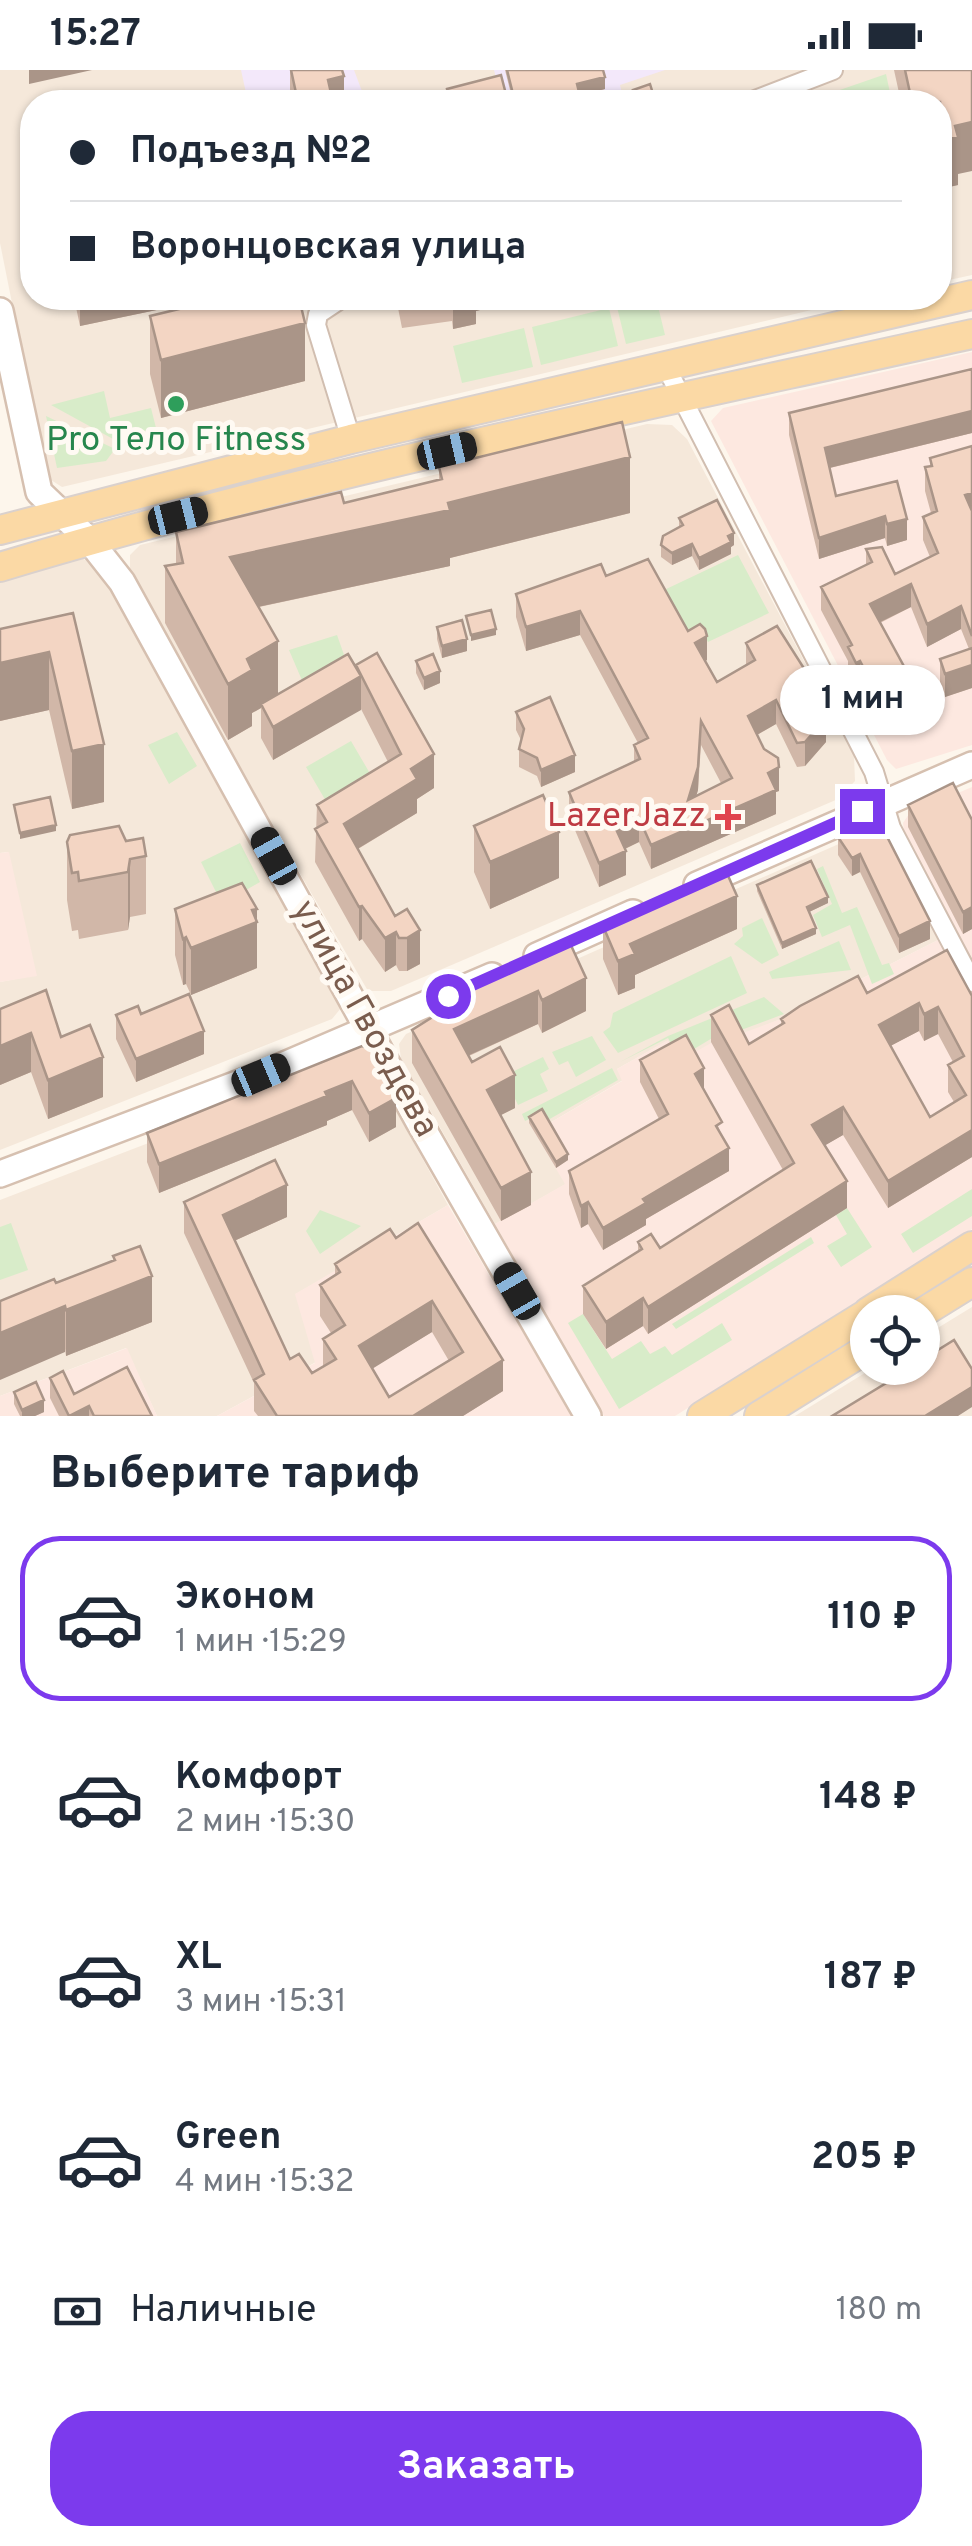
<!DOCTYPE html>
<html lang="ru">
<head>
<meta charset="utf-8">
<style>
  body { margin:0; font-family:Overpass,sans-serif; background:#f6f6f7; color:#1f2937; height:100vh; display:flex; flex-direction:column; font-size:38px; white-space:nowrap }
  * { box-sizing:border-box; margin:0 }
  p { font-size:32px; color:#747a83 }
  .icon { flex:none; width:55px; height:55px; fill:none; stroke:currentColor; stroke-width:2; stroke-linecap:round; stroke-linejoin:round }
  .map { position:relative; height:1346px; overflow:hidden }
  .sheet { display:flex; flex-direction:column; background:#fff; flex:1 }
  .sheet>* { flex:none }
  .hud { position:absolute; left:20px; top:20px; width:932px; height:220px; border-radius:40px; box-shadow:0 2px 8px #0004; display:grid; align-content:center; height:220px; padding:0 50px; background:#fff }
  .tools { position:absolute; left:850px; top:1225px; display:grid; gap:20px }
  .tools a { display:grid; place-items:center; width:90px; height:90px; border-radius:50%; background:#fff; box-shadow:0 2px 8px #0004; font-size:50px }
  .end { position:absolute; width:45px; height:45px; margin:-22px; border:12px solid #7c3aed; background:#fff; box-shadow:0 0 0 5px #fff }
  .from { border-radius:50% }
  .bubble { position:absolute; height:70px; border-radius:35px; background:#fff; box-shadow:0 2px 8px #0004; font-size:32px; font-weight:700; line-height:70px; text-align:center }
  .car { position:absolute; width:30px; height:60px; margin:-30px -15px; border-radius:12px; box-shadow:0 0 8px 2px #0007; background:linear-gradient(#222 24%,#8ab4d8 0 40%,#222 0 76%,#8ab4d8 0 86%,#222 0) }
  .hud b { display:flex; align-items:center; gap:35px; height:95px; font-size:38px }
  .hud b+b { border-top:2px solid #e0e1e3 }
  .hud i { width:25px; height:25px; background:#1f2937 }
  ul { padding:0; list-style:none }
  li { display:flex; align-items:center; gap:30px; height:165px; margin:0 20px 15px; padding:0 30px; border:5px solid transparent; border-radius:40px }
  li div { flex:1 }
  li b { display:block; font-size:38px }
  li em { font-style:normal; font-weight:700 }
  li.active { border-color:#7c3aed }
  li>.icon { width:90px; height:90px; stroke-width:1.5 }
  h2 { padding:0 50px; font-size:45px; line-height:120px }
  .pay { display:flex; align-items:center; gap:25px; height:110px; padding:0 50px; font-size:38px }
  .pay p { margin-inline-start:auto }
  .button { display:flex; gap:20px; margin-top:auto; padding:20px 50px }
  .button a { flex:1; height:115px; border-radius:40px; background:#7c3aed; color:#fff; font-size:40px; font-weight:700; line-height:115px; text-align:center }
  .status { display:flex; justify-content:space-between; align-items:center; height:70px; padding:0 50px; background:#fff; direction:ltr }
  .status svg { height:28px; fill:currentColor }
  .map>svg:first-child { display:block }
</style>
</head>
<body>
<div class="status"><b>15:27</b><svg viewBox="0 0 49 12"><path d="M0 12V9h3v3zM5 12V6h3v6zM10 12V3h3v9zM15 12V0h3v12zM26 1h20v11H26zM47 4h2v5h-2z"/></svg></div>
<div class="map">
<svg width="972" height="1346" viewBox="0 0 972 1346">
  <rect width="100%" height="100%" fill="#fdf6ec"/>
  <path fill="#f5e8da" d="M0 0H972V205L940 212V32H32V228H862L62 417 51 410 45 398 0 173Z
    M647 354 672 355 687 369 854 686 855 711 838 729 391 921H368L168 576 130 501V485L140 475Z
    M79 486 101 500 338 923 341 938 332 949 0 1080V912L36 905 8 782 0 783V507Z
    M866 762 883 767 938 870 786 947 679 991 667 971 617 999 623 1010 548 1054 566 1114 495 1154 401 989 399 974 406 964Z
    M354 994 373 999 448 1135 296 1224 316 1292 217 1346H157L126 1278 0 1326V1130Z
    M972 1237V1346H795L873 1298H922L923 1267Z"/>
  <path fill="#fde8e0" d="M972 282V675L896 699 887 690 711 351 723 338Z
    M972 717V891L904 762 903 753 909 744Z
    M9 782 37 906 0 912V783Z
    M938 870 972 934V1159L675 1346H604L495 1154 565 1114 529 1053 548 1054 622 1011 617 999 668 970 679 991 729 963 732 967 786 947Z
    M448 1135 572 1346H217L315 1293 295 1224Z
    M127 1278 157 1346H0V1326Z"/>
  <path fill="#f3e8fa" d="M241 0H354L366 32H248Z
    M494 0H665L620 15 624 32H502Z"/>
  <path fill="#d8ecc9" d="M886 4 892 32H805Z
    M656 228 665 265 626 274 617 237Z
    M609 238 618 276 541 295 532 257Z
    M524 258 533 297 462 313 453 276Z
    M104 321 110 348 151 338 156 358 113 369 51 335Z
    M46 346 115 379 106 391 57 398Z
    M738 485 769 543 708 572 701 559 686 567 662 521Z
    M337 565 348 596 304 615 289 580Z
    M177 662 197 696 169 714 148 675Z
    M351 671 375 712 330 738 306 697Z
    M240 773 260 812 222 834 201 792Z
    M823 796 842 843 857 837 882 895 889 893 894 904 872 914 850 855 822 867 813 845 832 834 817 799Z
    M762 848 779 885 762 894 734 874 743 866 742 858Z
    M839 871 851 900 772 909 769 902Z
    M731 886 747 923 618 983 603 962 610 957 613 943Z
    M764 927 784 944 733 963 729 958 679 988 668 968 620 992 668 966Z
    M592 966 606 990 576 1007 568 991 559 995 552 982Z
    M543 987 549 999 540 1004 548 1021 518 1035 504 1006Z
    M612 998 618 1010 548 1050 543 1042 525 1051 522 1044Z
    M972 1119V1146L913 1183 901 1164Z
    M847 1138 872 1177 841 1197 827 1176 847 1164 836 1145Z
    M320 1140 361 1156 320 1184 306 1161Z
    M11 1153 28 1200 0 1210V1157Z
    M811 1167 814 1173 676 1259 672 1254Z
    M583 1244 612 1289 641 1271 650 1284 665 1276 672 1285 722 1253 732 1270 619 1339 568 1253Z"/>
  <g fill="none" stroke-linecap="round" stroke-linejoin="round">
    <defs>
      <path id="street" d="M750 32 833 0
        M342 228 318 244 316 255 351 369
        M665 295 874 702 891 758 972 912"/>
      <path id="secondary" d="M0 241 39 422 89 470 122 512 419 1052 588 1346
        M697 815 972 695
        M537 886 633 843
        M0 1104 261 1005 492 906"/>
      <path id="primary" d="M0 460 351 369 972 225
        M0 497C319 401 647 336 972 264
        M868 1242 972 1176
        M922 1243 972 1212
        M702 1346 868 1243
        M759 1346 868 1278"/>
    </defs>
    <use href="#street" stroke="#d1beb0" stroke-width="22"/>
    <use href="#secondary" stroke="#d6c0b0" stroke-width="30"/>
    <use href="#primary" stroke="#dad1cd" stroke-width="32"/>
    <use href="#street" stroke="#fff" stroke-width="18"/>
    <use href="#secondary" stroke="#fff" stroke-width="25"/>
    <use href="#primary" stroke="#fbd9a5" stroke-width="28"/>
  </g>
  <path fill="#d1b7a8" fill-rule="evenodd" d="M290 0H342L344 30 332 32H293L290 20Z
    M505 0H603L605 19 580 26V32H513Z
    M894 0H972L958 104V115L949 117V134L940 136V32H901Z
    M74 228H214L80 256Z
    M396 228H528L476 241V254L453 259 452 251 402 258Z
    M150 246 305 311 161 348 150 304Z
    M972 299V363L830 398 836 426 897 411 907 470 887 476 885 468 819 489 789 365V343Z
    M972 376V618L945 627 940 612V589L969 579 961 559 927 577 911 537 880 553 918 645 885 662 860 614 856 616 848 600V591L821 540V517L866 495V479L895 504 930 487 923 470V447L931 443 925 421V397L930 396V388Z
    M439 397 630 443 450 488V496L259 537 278 624 348 584 434 718 417 729V743L358 779 395 846 407 839 420 894 407 901H399L396 895 385 902 362 869 359 871 315 792 317 735 388 692 361 639 273 690 261 668V638L252 643V656L228 670 165 553V496L176 494V462L344 433 439 410Z
    M679 448 734 475 731 477V484L699 500 692 486 672 495 661 487V475L679 457Z
    M606 506 688 561 707 590 705 591 717 612 746 595V573L826 672 805 696 797 697 776 654 757 665 779 721 776 722V744L651 799 639 772 625 779 626 805 599 817 569 746V722L634 692V675L638 673 580 565 526 581 516 547V524ZM701 675 721 713 696 726 698 720Z
    M73 543 104 732 72 739 49 640 0 651Z
    M437 557 467 581 442 588 437 569Z
    M416 591 440 613 424 620 416 603Z
    M516 642 575 702 541 717 537 706 519 697V679L521 670 516 660Z
    M908 735 972 750V859L963 864 908 757Z
    M877 747 930 869 899 883 860 802 852 806 838 785V767Z
    M474 756 559 808 490 839 474 802Z
    M126 771 146 786V844L130 847 128 860 79 869 78 860 72 861 67 830V772Z
    M757 815 828 833 809 842 816 864 782 879 757 821Z
    M175 839H257V898L191 925 186 914 183 915 175 885Z
    M603 856 737 859 635 905V918L618 925 603 889Z
    M569 871 586 941 542 963 538 954 469 986 472 992 515 1038 501 1045 531 1135 501 1151 412 993V960L446 938V927Z
    M867 923 972 926V1087L888 1138 843 1065 825 1075 847 1138 648 1264 643 1256 606 1279 583 1244V1216L638 1181V1172L660 1178 783 1100 711 972V945L749 974 781 954V949ZM919 961 924 971 938 964 953 992 948 995V1022L954 1032 930 1047 890 976Z
    M0 939 61 967 103 1027 48 1049 31 1002 0 1015Z
    M141 944 204 984 136 1012 116 969V945Z
    M362 976 396 1057 369 1072 352 1040 327 1051V1055L159 1123 147 1092V1063Z
    M640 990 704 1021 722 1066 729 1101 646 1149V1155L603 1180 588 1154 581 1158 569 1124V1101L659 1049 640 1012Z
    M529 1047 568 1090 556 1098 529 1053Z
    M184 1132 287 1147 234 1171 290 1289 312 1303 323 1297V1269L331 1263 320 1246V1215L335 1205V1194L390 1159 503 1321 463 1346H258L254 1341V1313L184 1163ZM432 1262 449 1291 389 1327 372 1298Z
    M113 1186 152 1252 66 1286 56 1213 113 1191Z
    M50 1308 74 1324 152 1346H59L50 1328Z
    M14 1322 44 1342 35 1346H20L14 1334Z"/>
  <path fill="#aa9588" d="M29 0H92L29 14Z
    M344 6V30L328 32V10Z
    M605 7V19L577 26V14Z
    M580 26V32H554Z
    M972 52V101L958 104V115L949 117V134L940 136V87L945 70 955 56Z
    M80 228H214L80 256Z
    M453 228H528L476 241V254L453 259Z
    M305 253V311L161 348V290Z
    M972 341V363L825 399V378Z
    M630 387V443L450 488V496L230 543V487Z
    M972 423V446L965 425Z
    M885 446V468L819 489V468Z
    M907 449V470L887 476V454Z
    M734 463V475L731 477V484L699 500V488Z
    M692 474V486L672 495V483Z
    M911 514V537L870 557V534Z
    M961 536V559L927 577V554Z
    M580 541V565L526 581V557Z
    M496 559V565L471 571V565Z
    M707 566V590L695 597V573Z
    M467 569V581L442 588V576Z
    M278 571V627L261 634V638L252 643V656L228 670V614L247 589Z
    M49 582V640L0 651V593Z
    M860 591V614L856 616V593Z
    M972 595V618L945 627V604Z
    M440 601V613L424 620V608Z
    M361 606V640L273 690V657Z
    M918 622V645L885 662V639Z
    M776 630V654L748 670V646Z
    M826 648V672L805 696V672Z
    M701 651 698 720 688 754V730Z
    M104 674V732L72 739V681Z
    M434 684V718L417 729V743L344 787V754L411 699Z
    M575 685V702L541 717V700Z
    M779 697V721L776 722V744L651 799V775Z
    M639 748V772L616 783V759Z
    M56 755V761L20 769V763Z
    M559 762V808L490 839V792Z
    M626 781V805L599 817V793Z
    M860 784V802L852 806V788Z
    M130 789V847L128 860V802Z
    M737 826V859L635 905V918L618 925V891L630 874Z
    M828 827V833L807 843V837Z
    M362 836V869L359 871V837Z
    M972 837V859L963 864V842Z
    M257 839V898L191 925V878Z
    M930 851V869L899 883V866Z
    M816 858V864L782 879V873Z
    M420 860V894L407 901V868Z
    M396 862V895L385 902V868Z
    M186 867V914L183 915V869Z
    M586 908V941L542 963V930Z
    M538 921V954L454 992V959Z
    M919 933V961L879 982V955Z
    M938 937V964L924 971V944Z
    M204 961V984L136 1012V989Z
    M31 963V1002L0 1015V976Z
    M103 987V1027L48 1049V1010Z
    M704 998V1021L695 1004Z
    M515 1005V1038L487 1052V1020Z
    M352 1011V1040L327 1051V1055L159 1123V1094Z
    M396 1028V1057L369 1072V1043Z
    M843 1037V1065L812 1083V1055Z
    M972 1060V1087L888 1138V1111Z
    M729 1078V1101L646 1149V1155L603 1180V1158L643 1129Z
    M568 1084V1090L556 1098V1092Z
    M531 1102V1135L501 1151V1118Z
    M847 1111V1138L648 1264V1237Z
    M287 1115V1147L223 1176V1145Z
    M588 1132V1154L581 1158V1136Z
    M152 1206V1252L66 1286V1240Z
    M643 1228V1256L606 1279V1252Z
    M432 1231V1262L359 1307V1276Z
    M65 1236V1282L0 1310V1263Z
    M503 1290V1321L463 1346H413Z
    M972 1317V1337L958 1346H925Z
    M44 1330V1342L35 1346H22V1340Z
    M89 1336V1346H69Z"/>
  <path fill="#f3d5c3" stroke="#aa9588" stroke-width="2.5" fill-rule="evenodd" d="M291 0H342L344 6 328 10 333 32H298Z
    M507 0H603L605 7 577 14 580 26 554 32H531L530 28 515 32Z
    M905 0H972V52L955 56 958 67 945 70 949 85 940 87V32H912Z
    M501 5 508 32H450L447 19Z
    M650 14 654 27 638 32 633 20Z
    M447 21V32H442L439 23Z
    M227 29 228 32H209Z
    M225 228H299L305 253 161 290 150 246Z
    M972 299V341L825 378 836 426 897 411 907 449 887 454 885 446 819 468 789 343Z
    M622 352 630 387 448 433 450 440 230 487 278 571 247 589 252 600 228 614 165 496 183 493 176 462 341 422 344 433 442 409 439 397Z
    M972 376V423L965 425 972 441V566L961 536 927 554 911 514 870 534 918 622 885 639 860 591 856 593 848 577 852 575 821 517 872 492 866 479 882 477 895 504 938 483 923 447 937 441 925 397 932 396 930 388Z
    M717 430 734 463 728 466 731 472 699 488 692 474 672 483 661 475 663 466 683 455 679 448Z
    M648 489 688 561 700 554 705 559 707 566 695 573 717 612 755 590 746 573 777 556 805 600 816 640 826 648 805 672 797 673 776 630 748 646 764 679 778 688 779 697 768 703 776 720 651 775 639 748 616 759 626 781 599 793 569 722 640 689 634 675 648 668 580 541 526 557 516 524 601 494 606 506ZM701 651 732 708 688 730 698 697Z
    M491 540 496 559 471 565 466 546Z
    M73 543 104 674 72 681 49 582 0 593V559Z
    M462 550 467 569 442 576 437 557Z
    M972 578V595L945 604 940 589Z
    M377 583 434 684 411 699 417 709 344 754 395 846 407 839 420 860 407 868H399L396 862 385 868 362 836 359 837 315 759 327 752 317 735 401 684 356 595Z
    M348 584 361 606 273 657 261 634Z
    M433 584 440 601 424 608 416 591Z
    M550 627 575 685 541 700 537 688 519 679 524 659 516 642Z
    M953 713 972 750V837L963 842 908 735Z
    M543 725 559 762 490 792 474 756Z
    M50 727 56 755 20 763 14 735Z
    M877 747 930 851 899 866 860 784 852 788 838 767Z
    M119 756 126 771 143 768 146 786 130 789 128 802 79 811 78 802 72 803 67 772 70 765Z
    M811 791 828 827 807 837 816 858 782 873 757 815Z
    M726 801 737 826 630 874 635 884 618 891 603 856Z
    M242 813 257 839 252 840 257 852 191 878 186 867 183 869 175 839Z
    M569 871 586 908 542 930 538 921 454 959 472 992 500 977 515 1005 487 1020 531 1102 501 1118 412 960 450 936 446 927Z
    M947 880 972 926V1060L888 1111 843 1037 812 1055 847 1111 648 1237 643 1228 606 1252 583 1216 642 1179 638 1172 651 1164 660 1178 794 1093 711 945 729 935 749 974 784 953 781 949 800 936 858 906 867 923ZM919 933 924 944 938 937 964 986 948 995 966 1025 930 1047 879 955Z
    M46 920 61 967 90 955 103 987 48 1010 31 963 0 976V939Z
    M189 924 204 961 136 989 116 945 138 936 141 944Z
    M686 965 704 998 695 1004 722 1052 716 1056 729 1078 643 1129 646 1133 603 1158 588 1132 581 1136 569 1101 668 1044 640 990Z
    M362 976 372 980 396 1028 369 1043 352 1011 325 1022 327 1026 159 1094 147 1063Z
    M542 1039 568 1084 556 1092 529 1047Z
    M275 1090 287 1115 223 1145 290 1289 299 1284 312 1303 336 1289 323 1269 345 1255 320 1215 340 1202 335 1194 390 1159 396 1168 418 1153 503 1290 413 1346H277L254 1310 264 1304 184 1132ZM432 1231 463 1282 389 1327 359 1276Z
    M140 1176 152 1206 66 1240 65 1236 0 1263V1231L54 1209 56 1213 115 1190 113 1186Z
    M954 1270 972 1299V1317L925 1346H832L911 1298H922V1290Z
    M127 1297 152 1346H94L89 1336 69 1346 50 1308 63 1301 74 1324Z
    M36 1312 44 1330 22 1340 14 1322Z"/>
  <g fill="none" stroke-linecap="round" stroke-linejoin="round">
    <path stroke="#7c3aed" stroke-width="12" d="M448 926 862 741"/>
  </g>
  <circle fill="#2e9e5b" stroke="#fffaf3" stroke-width="4" cx="176" cy="334" r="10"/>
  <path fill="#e0444e" stroke="#fffaf3" stroke-width="4" d="M723 732h10v10h10v10h-10v10h-10v-10h-10v-10h10z"/>
  <g text-anchor="middle" dominant-baseline="central" stroke-width="10" stroke-linejoin="round" paint-order="stroke">
    <g font-size="35" fill="#27864d" stroke="#fffaf3">
      <text x="176" y="371">Pro Тело Fitness</text>
    </g>
    <g font-size="35" fill="#be3a42" stroke="#fffaf3" text-anchor="end">
      <text x="706" y="747">LazerJazz</text>
    </g>
    <g font-size="35" fill="#7a5c4d" stroke="#fffaf3">
      <text transform="translate(364 949) rotate(61)">улица Гвоздева</text>
    </g>
  </g>
</svg>
<div class="tools">
<a><svg class="icon" aria-label="locate" viewBox="0 0 24 24"><circle cx="12" cy="12" r="6"/><path d="M12 2v4M12 18v4M2 12h4M18 12h4"/></svg></a>
</div>
<i class="end from" style="left:448px;top:926px"></i>
<i class="end" style="left:862px;top:741px"></i>
<div class="bubble" style="left:780px;top:595px;width:165px">1 мин</div>
<i class="car" style="left:447px;top:381px;rotate:77deg"></i>
<i class="car" style="left:178px;top:446px;rotate:76deg"></i>
<i class="car" style="left:274px;top:786px;rotate:331deg"></i>
<i class="car" style="left:261px;top:1005px;rotate:67deg"></i>
<i class="car" style="left:517px;top:1221px;rotate:330deg"></i>
<div class="hud">
<b><i class="from"></i>Подъезд №2</b>
<b><i></i>Воронцовская улица</b>
</div>
</div>
<section class="sheet">
<h2>Выберите тариф</h2>
<ul>
<li class="active"><svg class="icon" aria-label="car" viewBox="0 0 24 24"><path d="M5 17H2v-5l4-1 3-4h7l3 4 3 1v5h-3M9 17h6M6 11h13"/><circle cx="7" cy="17" r="2"/><circle cx="17" cy="17" r="2"/></svg><div><b>Эконом</b><p>1 мин · 15:29</p></div><em>110 ₽</em></li>
<li><svg class="icon" aria-label="car" viewBox="0 0 24 24"><path d="M5 17H2v-5l4-1 3-4h7l3 4 3 1v5h-3M9 17h6M6 11h13"/><circle cx="7" cy="17" r="2"/><circle cx="17" cy="17" r="2"/></svg><div><b>Комфорт</b><p>2 мин · 15:30</p></div><em>148 ₽</em></li>
<li><svg class="icon" aria-label="car" viewBox="0 0 24 24"><path d="M5 17H2v-5l4-1 3-4h7l3 4 3 1v5h-3M9 17h6M6 11h13"/><circle cx="7" cy="17" r="2"/><circle cx="17" cy="17" r="2"/></svg><div><b>XL</b><p>3 мин · 15:31</p></div><em>187 ₽</em></li>
<li><svg class="icon" aria-label="car" viewBox="0 0 24 24"><path d="M5 17H2v-5l4-1 3-4h7l3 4 3 1v5h-3M9 17h6M6 11h13"/><circle cx="7" cy="17" r="2"/><circle cx="17" cy="17" r="2"/></svg><div><b>Green</b><p>4 мин · 15:32</p></div><em>205 ₽</em></li>
</ul>
<div class="pay"><svg class="icon" aria-label="cash" viewBox="0 0 24 24"><path d="M3 7h18v10H3z"/><circle cx="12" cy="12" r="2"/></svg>Наличные<p>180 m</p></div>
<div class="button"><a>Заказать</a></div>
</section>
</body>
</html>
